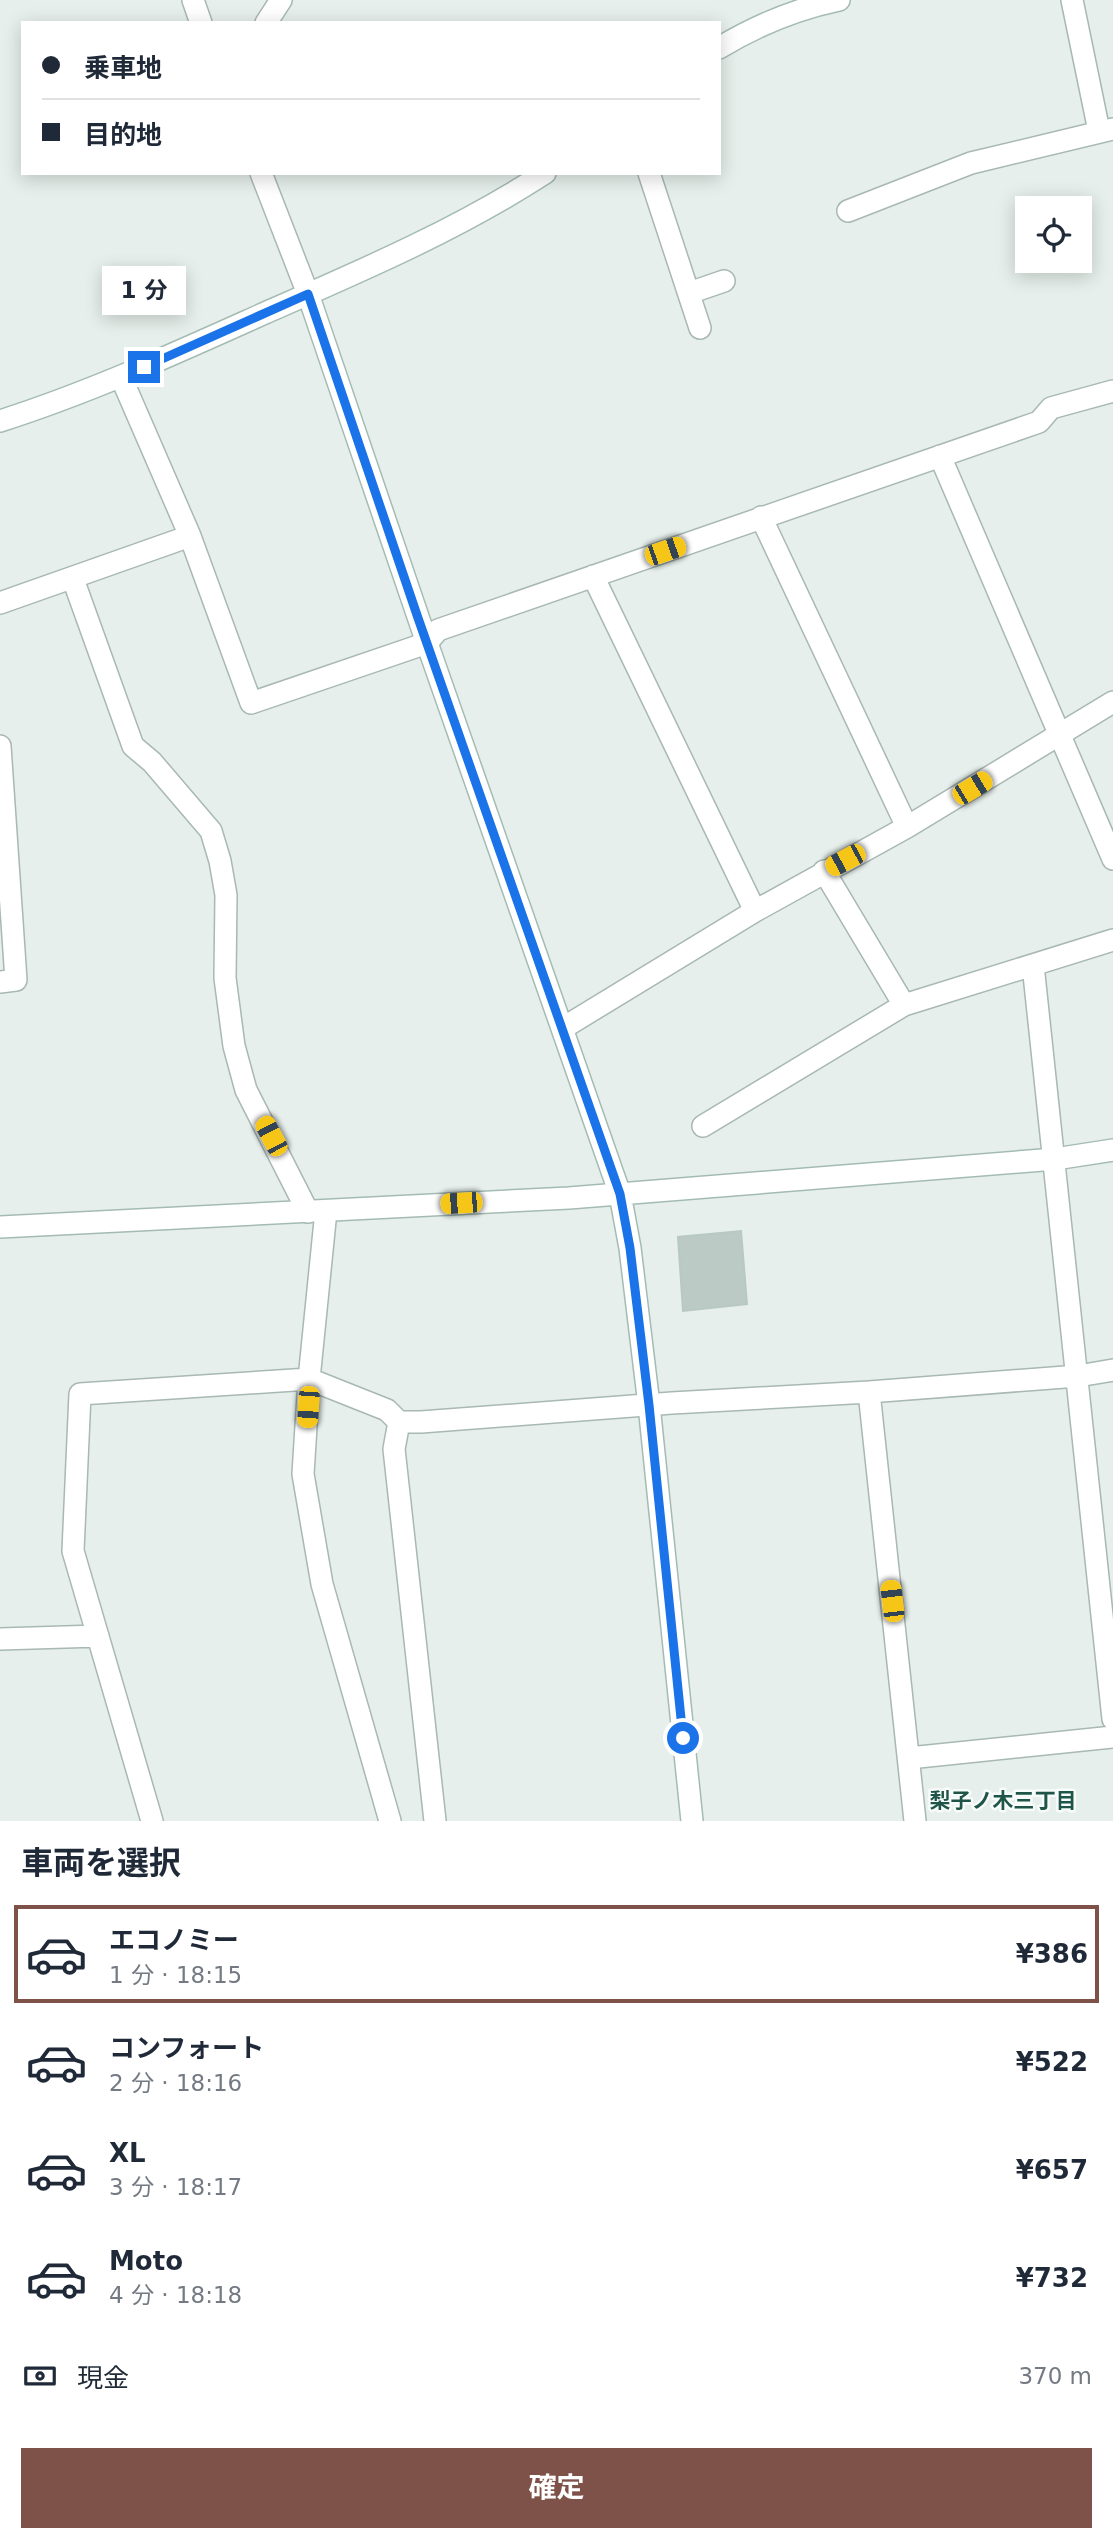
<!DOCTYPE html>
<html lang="ja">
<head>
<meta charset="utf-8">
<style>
  body { margin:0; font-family:"DejaVu Sans","Noto Sans JP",sans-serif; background:#f2f2f3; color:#1f2937; height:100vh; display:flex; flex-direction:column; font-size:26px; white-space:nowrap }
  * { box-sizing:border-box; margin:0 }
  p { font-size:23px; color:#747a83 }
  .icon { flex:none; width:38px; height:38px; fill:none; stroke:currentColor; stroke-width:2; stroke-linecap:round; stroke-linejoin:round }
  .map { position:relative; height:1821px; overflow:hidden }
  .panel { display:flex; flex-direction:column; background:#fff; flex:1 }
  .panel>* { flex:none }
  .banner { position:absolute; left:21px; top:21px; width:700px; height:154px; border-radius:0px; box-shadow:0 4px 18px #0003; display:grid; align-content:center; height:154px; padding:0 21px; background:#fff }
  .buttons { position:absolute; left:1015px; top:196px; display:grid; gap:14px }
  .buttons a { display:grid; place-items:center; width:77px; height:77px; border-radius:0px; background:#fff; box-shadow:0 4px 18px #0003; font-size:35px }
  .end { position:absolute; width:32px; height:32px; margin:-16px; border:9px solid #1a73e8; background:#fff; box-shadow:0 0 0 4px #fff }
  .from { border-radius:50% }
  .bubble { position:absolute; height:49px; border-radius:0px; background:#fff; box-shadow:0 4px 18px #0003; font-size:23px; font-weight:700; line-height:49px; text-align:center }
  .car { position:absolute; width:21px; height:42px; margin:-21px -10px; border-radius:9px; box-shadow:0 0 5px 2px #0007; background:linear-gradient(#f5c518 24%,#345 0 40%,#f5c518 0 76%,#345 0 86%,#f5c518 0) }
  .banner b { display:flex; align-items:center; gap:24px; height:66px; font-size:26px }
  .banner b+b { border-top:2px solid #e0e1e3 }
  .banner i { width:18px; height:18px; background:#1f2937 }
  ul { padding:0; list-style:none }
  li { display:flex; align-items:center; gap:21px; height:98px; margin:0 14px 10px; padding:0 7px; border:4px solid transparent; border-radius:0px }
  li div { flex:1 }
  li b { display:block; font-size:26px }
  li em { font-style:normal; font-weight:700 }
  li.current { border-color:#7f5249 }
  li>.icon { width:63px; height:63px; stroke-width:1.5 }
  h2 { padding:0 21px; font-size:32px; line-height:84px }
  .pay { display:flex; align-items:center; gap:18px; height:77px; padding:0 21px; font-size:26px }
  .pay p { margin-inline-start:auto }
  .cta { display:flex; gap:14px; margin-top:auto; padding:14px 21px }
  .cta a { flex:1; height:80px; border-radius:0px; background:#7f5249; color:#fff; font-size:28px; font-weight:700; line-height:80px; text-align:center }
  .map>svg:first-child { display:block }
</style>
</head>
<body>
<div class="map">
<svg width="1113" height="1821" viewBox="0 0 1113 1821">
  <rect width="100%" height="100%" fill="#e6efeb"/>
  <path fill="#bbcac4" stroke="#b8c9c2" stroke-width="2" d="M741 1231 747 1304 683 1311 678 1237Z"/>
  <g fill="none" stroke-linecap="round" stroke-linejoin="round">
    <defs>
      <path id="street" d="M193 0 201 23
        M1072 0 1099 131
        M266 23 281 0
        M261 173 308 294
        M649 173 700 328
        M848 211 971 163 1113 129
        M689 293 724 281
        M121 377 190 536 251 703 427 643 438 630 1039 422 1051 408 1113 391
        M940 456 1113 859
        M761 517 907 827
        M593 576 755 911
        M73 579 133 746 152 762 211 831 220 861 226 895 225 978 234 1046 246 1090 308 1212
        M0 603 190 536
        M0 746 16 980 0 982
        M824 871 904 1005
        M1033 965 1113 1719
        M563 1028 755 911 907 827 1113 702
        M703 1126 904 1005 1113 940
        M326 1211 309 1379 303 1474 322 1584 390 1821
        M869 1392 915 1821
        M399 1422 394 1449 435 1821
        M0 1639 98 1636
        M909 1758 1113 1737
        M152 1821 73 1551 80 1394 309 1379 387 1410 399 1422H421L672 1403 869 1392 1078 1376 1113 1370"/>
      <path id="secondary" d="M719 48C757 25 796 9 839 0
        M308 294 427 643 620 1194 630 1248 649 1405 692 1821
        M0 421C91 392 178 352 265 313 361 271 457 230 545 173
        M0 1227 569 1198 1055 1159 1113 1150"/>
    </defs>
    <use href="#street" stroke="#a8b8b2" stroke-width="24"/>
    <use href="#secondary" stroke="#a4bbb3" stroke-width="24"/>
    <use href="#street" stroke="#fff" stroke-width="21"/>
    <use href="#secondary" stroke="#fff" stroke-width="21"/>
  </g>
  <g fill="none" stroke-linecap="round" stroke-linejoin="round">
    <path stroke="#1a73e8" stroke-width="9" d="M144 367 308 294 418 618 620 1194 630 1248 649 1405 683 1738"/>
  </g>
  <g text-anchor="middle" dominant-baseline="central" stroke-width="5" stroke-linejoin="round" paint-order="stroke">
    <g font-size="21" font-weight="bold" fill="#1f5548" stroke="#f7fbf9">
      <text x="1003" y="1801">梨子ノ木三丁目</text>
    </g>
  </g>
</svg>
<div class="buttons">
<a><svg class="icon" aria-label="locate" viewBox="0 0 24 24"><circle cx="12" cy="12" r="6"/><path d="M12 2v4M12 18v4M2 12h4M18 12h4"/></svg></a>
</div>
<i class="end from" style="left:683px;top:1738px"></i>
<i class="end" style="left:144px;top:367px"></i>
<div class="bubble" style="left:102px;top:266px;width:84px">1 分</div>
<i class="car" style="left:665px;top:551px;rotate:71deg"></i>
<i class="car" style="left:972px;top:788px;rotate:59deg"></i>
<i class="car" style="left:845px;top:860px;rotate:242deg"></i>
<i class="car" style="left:271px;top:1136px;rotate:332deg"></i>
<i class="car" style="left:461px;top:1203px;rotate:267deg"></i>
<i class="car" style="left:308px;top:1407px;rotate:184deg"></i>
<i class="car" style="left:892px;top:1601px;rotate:353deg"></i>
<div class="banner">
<b><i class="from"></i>乗車地</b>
<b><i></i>目的地</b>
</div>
</div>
<section class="panel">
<h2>車両を選択</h2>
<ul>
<li class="current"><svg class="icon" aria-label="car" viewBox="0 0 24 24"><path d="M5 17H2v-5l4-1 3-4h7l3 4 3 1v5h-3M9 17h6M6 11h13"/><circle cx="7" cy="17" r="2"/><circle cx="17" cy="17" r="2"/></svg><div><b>エコノミー</b><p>1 分 · 18:15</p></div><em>¥386</em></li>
<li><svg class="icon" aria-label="car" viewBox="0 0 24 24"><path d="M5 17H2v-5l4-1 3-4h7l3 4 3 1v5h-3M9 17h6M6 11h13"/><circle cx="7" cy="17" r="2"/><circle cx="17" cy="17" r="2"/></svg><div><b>コンフォート</b><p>2 分 · 18:16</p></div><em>¥522</em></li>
<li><svg class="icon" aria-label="car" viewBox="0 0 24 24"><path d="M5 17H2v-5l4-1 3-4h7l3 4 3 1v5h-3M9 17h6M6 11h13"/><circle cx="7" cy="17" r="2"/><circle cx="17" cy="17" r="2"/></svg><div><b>XL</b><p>3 分 · 18:17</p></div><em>¥657</em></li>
<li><svg class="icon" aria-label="car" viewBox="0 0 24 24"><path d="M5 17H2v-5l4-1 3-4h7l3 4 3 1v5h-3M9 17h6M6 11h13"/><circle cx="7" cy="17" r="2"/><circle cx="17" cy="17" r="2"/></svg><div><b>Moto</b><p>4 分 · 18:18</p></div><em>¥732</em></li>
</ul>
<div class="pay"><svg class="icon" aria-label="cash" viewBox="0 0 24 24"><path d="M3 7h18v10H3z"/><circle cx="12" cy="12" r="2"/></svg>現金<p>370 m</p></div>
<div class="cta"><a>確定</a></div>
</section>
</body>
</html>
